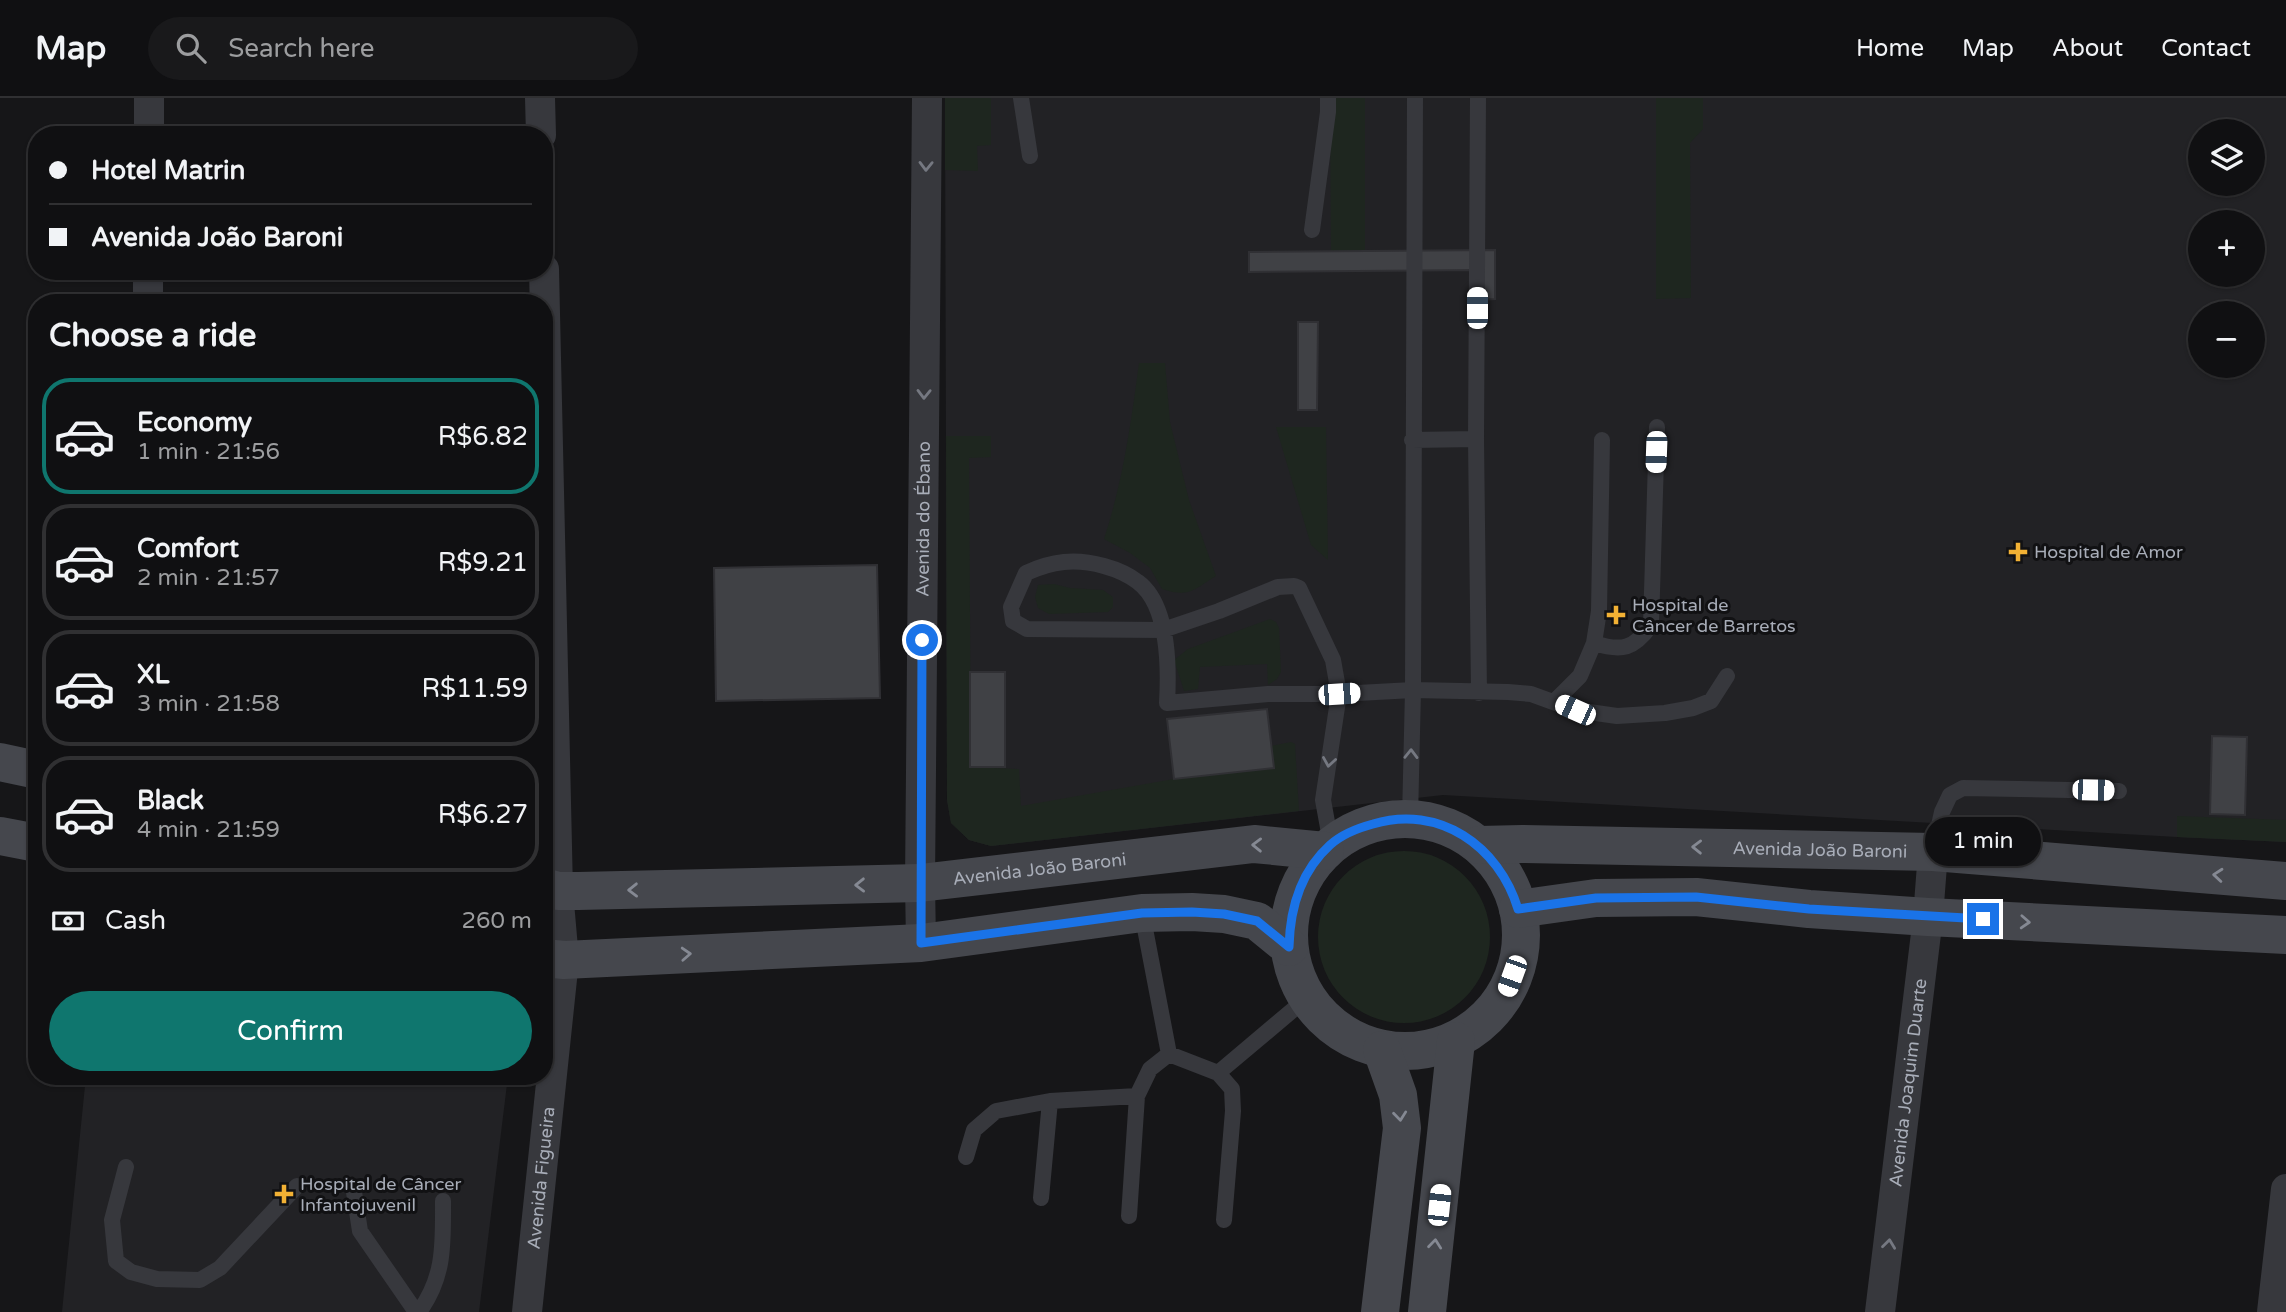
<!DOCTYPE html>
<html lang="en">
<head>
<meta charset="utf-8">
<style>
  body { margin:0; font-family:"Varela Round",sans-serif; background:#19191b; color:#f1f3f6; height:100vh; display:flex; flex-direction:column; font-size:26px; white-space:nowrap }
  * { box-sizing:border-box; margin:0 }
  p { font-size:23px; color:#9c9d9f }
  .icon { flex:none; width:38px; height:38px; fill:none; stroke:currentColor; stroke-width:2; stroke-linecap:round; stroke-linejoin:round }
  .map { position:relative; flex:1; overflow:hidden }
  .panel { position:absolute; left:28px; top:196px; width:525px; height:791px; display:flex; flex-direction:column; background:#101012; border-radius:28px; box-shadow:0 2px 5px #0004,0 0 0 2px #303032 }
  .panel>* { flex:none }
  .top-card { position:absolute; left:28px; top:28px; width:525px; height:154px; border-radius:28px; box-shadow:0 2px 5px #0004,0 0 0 2px #303032; display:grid; align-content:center; height:154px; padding:0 21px; background:#101012 }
  .tools { position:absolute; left:2188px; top:21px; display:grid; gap:14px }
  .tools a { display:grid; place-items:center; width:77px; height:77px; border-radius:50%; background:#101012; box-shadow:0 2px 5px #0004,0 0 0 2px #303032; font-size:35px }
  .end { position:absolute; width:32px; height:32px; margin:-16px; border:9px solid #1a73e8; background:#fff; box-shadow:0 0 0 4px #fff }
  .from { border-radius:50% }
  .bubble { position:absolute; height:49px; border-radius:24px; background:#101012; box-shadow:0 2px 5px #0004,0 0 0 2px #303032; font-size:23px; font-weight:600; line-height:49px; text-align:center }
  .car { position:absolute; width:21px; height:42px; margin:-21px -10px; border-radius:9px; box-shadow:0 0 5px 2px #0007; background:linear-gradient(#fff 24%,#345 0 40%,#fff 0 76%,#345 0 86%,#fff 0) }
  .top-card b { display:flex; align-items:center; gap:24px; height:66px; font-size:26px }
  .top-card b+b { border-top:2px solid #303032 }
  .top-card i { width:18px; height:18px; background:#f1f3f6 }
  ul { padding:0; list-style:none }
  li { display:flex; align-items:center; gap:21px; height:116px; margin:0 14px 10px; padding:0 7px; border:4px solid #303032; border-radius:28px }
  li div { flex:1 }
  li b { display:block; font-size:26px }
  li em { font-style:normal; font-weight:600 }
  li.selected { border-color:#0f766e }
  li>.icon { width:63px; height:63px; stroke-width:1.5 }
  h2 { padding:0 21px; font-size:32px; line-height:84px }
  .pay { display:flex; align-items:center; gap:18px; height:77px; padding:0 21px; font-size:26px }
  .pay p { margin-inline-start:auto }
  .action { display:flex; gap:14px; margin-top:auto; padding:14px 21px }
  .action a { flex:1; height:80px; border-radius:42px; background:#0f766e; color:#fff; font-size:28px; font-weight:600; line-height:80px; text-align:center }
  header { display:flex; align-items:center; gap:42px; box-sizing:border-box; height:98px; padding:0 35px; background:#101012; border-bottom:2px solid #303032 }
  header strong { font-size:33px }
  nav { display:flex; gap:38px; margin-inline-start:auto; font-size:24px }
  .search { width:490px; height:63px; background:#19191b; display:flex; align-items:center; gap:18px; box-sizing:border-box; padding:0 24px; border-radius:38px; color:#9c9d9f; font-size:26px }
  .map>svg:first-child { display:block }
</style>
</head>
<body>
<header>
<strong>Map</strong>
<div class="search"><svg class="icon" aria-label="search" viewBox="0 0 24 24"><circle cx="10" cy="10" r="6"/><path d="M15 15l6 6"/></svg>Search here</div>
<nav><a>Home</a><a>Map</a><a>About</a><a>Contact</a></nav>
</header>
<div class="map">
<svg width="2286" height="1214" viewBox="0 0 2286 1214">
  <rect width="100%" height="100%" fill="#161618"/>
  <path fill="#222225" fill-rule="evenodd" d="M945 0H2286V744L2177 739 1443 697 991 748 969 742 951 725 947 702ZM2200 33H2252V86H2200ZM2200 124H2252V177H2200ZM2200 215H2252V268H2200Z
    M86 978H508L479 1214H62Z"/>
  <path fill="#1e261f" d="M945 0H991V47L977 48 978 73 945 72Z
    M1330 0H1365V161L1331 160Z
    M1656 0H1703V31L1690 45 1691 200 1656 201Z
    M1139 265H1165L1170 324 1189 402 1216 478C1193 492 1190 500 1162 491L1150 470 1130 455 1104 441C1123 383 1131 325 1139 265Z
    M1276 329H1326L1328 462 1311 447Z
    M946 338H991V359L969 360 971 669 1019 671 1021 708 1174 681 1273 670 1271 648 1291 644 1295 646 1299 713 991 748 969 742 951 725 947 702Z
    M1054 486 1070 490 1103 492 1113 499V509L1108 514 1049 516 1038 510 1035 499 1038 487Z
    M1270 521 1276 524 1279 530 1281 574 1277 581 1268 587 1267 566 1200 569 1198 591 1184 593 1174 562 1188 551Z
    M2177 718 2286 722V744L2177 739Z
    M1318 839a86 86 0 1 1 172 0a86 86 0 1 1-172 0Z"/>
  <path fill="#404145" stroke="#303034" stroke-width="2" d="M1495 152V201L1478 202V172L1249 174V154Z
    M1298 224H1318L1317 312H1298Z
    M877 467 880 600 716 603 714 470Z
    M970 574H1005V669H970Z
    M1267 611 1274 670 1174 681 1167 621Z
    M2212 638 2247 639 2245 717 2210 716Z"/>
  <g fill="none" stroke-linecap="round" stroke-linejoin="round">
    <path stroke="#37383d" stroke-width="16" d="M1021 0 1030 58
      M1312 132 1328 14V0
      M1476 341 1479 595
      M1412 342 1476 341 1478 0
      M1594 545C1622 554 1634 551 1651 527L1657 329
      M1555 603 1580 578 1594 545 1599 513 1602 342
      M1410 721 1413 592 1415 0
      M1331 746 1323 702 1339 596 1333 562 1299 490 1294 488 1278 489 1219 513 1163 532 1027 531 1013 523 1011 509 1026 475C1052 463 1075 460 1104 468 1115 471 1129 477 1138 484 1169 507 1169 570 1167 605L1268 596H1339L1413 592 1508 594 1531 596 1575 612 1617 618 1665 615 1693 610 1711 603 1727 578
      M1933 754 1942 714 1950 697 1963 690 2119 693
      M1142 815 1169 956 1218 975 1232 991 1233 1013 1224 1122
      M1218 975 1307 900
      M966 1059 974 1032 996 1013 1050 1003 1137 998
      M126 1069 112 1122 116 1163 131 1174 157 1181 200 1182 220 1170 297 1088
      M354 1094 360 1133 416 1214
      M1041 1100 1050 1003
      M1129 1118 1137 998 1150 971 1169 956
      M419 1214C445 1178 443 1146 443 1103"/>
    <g stroke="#37383d" stroke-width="30">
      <path d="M540 0 541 37"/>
      <path d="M149 37V0"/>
      <path d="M148 205V173"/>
      <path id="s1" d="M921 845 920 785 927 0"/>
      <path id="s2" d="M527 1214 564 862 558 793 544 171"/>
      <path id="s3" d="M1880 1214 1928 819 1933 754"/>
      <path d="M2272 1214 2286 1091"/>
    </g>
    <g stroke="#45474d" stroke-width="38">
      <path d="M0 664 37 672"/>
      <circle cx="1405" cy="837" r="116"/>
      <path d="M0 738 37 745"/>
      <path id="s4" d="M1479 747 1522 746 1933 754 2286 783"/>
      <path id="s5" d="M544 789 558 793H578L920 785 1254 746 1325 753"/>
      <path d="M1518 811 1596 800 1696 799 1809 811 1928 819 2286 837"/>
      <path d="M544 860 564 862 921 845 1142 815 1192 814 1224 816 1257 823 1289 849"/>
      <path d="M1380 1214 1402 1030 1398 997 1382 952"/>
      <path d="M1427 1214 1456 943"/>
    </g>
  </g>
  <defs><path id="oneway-chevron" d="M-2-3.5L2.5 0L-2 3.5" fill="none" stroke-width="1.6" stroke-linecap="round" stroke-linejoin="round" transform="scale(1.75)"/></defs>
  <g stroke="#757881">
    <use href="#oneway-chevron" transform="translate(926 68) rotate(91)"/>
    <use href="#oneway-chevron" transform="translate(924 296) rotate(91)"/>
    <use href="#oneway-chevron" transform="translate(1411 656) rotate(-89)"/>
    <use href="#oneway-chevron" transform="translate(1329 664) rotate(99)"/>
    <use href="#oneway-chevron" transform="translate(1889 1146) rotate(-83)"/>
  </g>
  <g stroke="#858993">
    <use href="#oneway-chevron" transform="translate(1257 747) rotate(-179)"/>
    <use href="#oneway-chevron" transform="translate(1697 749) rotate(-179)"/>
    <use href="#oneway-chevron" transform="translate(2218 777) rotate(-175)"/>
    <use href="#oneway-chevron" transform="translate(860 787) rotate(179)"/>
    <use href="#oneway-chevron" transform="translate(633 792) rotate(179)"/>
    <use href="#oneway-chevron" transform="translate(2025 824) rotate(3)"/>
    <use href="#oneway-chevron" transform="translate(686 856) rotate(-3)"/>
    <use href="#oneway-chevron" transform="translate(1400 1018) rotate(84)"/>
    <use href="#oneway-chevron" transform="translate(1435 1146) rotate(-84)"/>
  </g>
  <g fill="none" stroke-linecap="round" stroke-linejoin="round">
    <path stroke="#1a73e8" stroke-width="9" d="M922 542 921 845 1142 815 1192 814 1224 816 1257 823 1289 849C1290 810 1300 774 1330 747 1341 737 1358 730 1373 726 1439 706 1499 748 1518 811L1596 800 1696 799 1809 811 1983 821"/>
  </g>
  <g fill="#f2b134" stroke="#111113" stroke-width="2.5">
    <path d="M2014.5 443.5h7v7h7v7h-7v7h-7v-7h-7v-7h7z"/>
    <path d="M1612.5 506.5h7v7h7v7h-7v7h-7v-7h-7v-7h7z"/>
    <path d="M280.5 1085.5h7v7h7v7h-7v7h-7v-7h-7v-7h7z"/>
  </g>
  <g text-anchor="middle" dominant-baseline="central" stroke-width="6" stroke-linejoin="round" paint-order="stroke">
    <g font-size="18" fill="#a8adb8" stroke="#111113">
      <text stroke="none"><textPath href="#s1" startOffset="424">Avenida do Ébano</textPath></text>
      <text stroke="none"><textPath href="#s4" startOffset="341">Avenida João Baroni</textPath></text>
      <text stroke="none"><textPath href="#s5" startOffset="497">Avenida João Baroni</textPath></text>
      <text stroke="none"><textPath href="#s3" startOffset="231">Avenida Joaquim Duarte</textPath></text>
      <text stroke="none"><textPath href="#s2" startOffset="135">Avenida Figueira</textPath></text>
    </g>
    <g font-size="18" fill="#a8adb8" stroke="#111113" text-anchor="start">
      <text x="2034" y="454">Hospital de Amor</text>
      <text x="1632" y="507">Hospital de<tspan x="1632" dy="21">Câncer de Barretos</tspan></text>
      <text x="300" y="1086">Hospital de Câncer<tspan x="300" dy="21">Infantojuvenil</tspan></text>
    </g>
  </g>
</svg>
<div class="tools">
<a><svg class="icon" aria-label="layers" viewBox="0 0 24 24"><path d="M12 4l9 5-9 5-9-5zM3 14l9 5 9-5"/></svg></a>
<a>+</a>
<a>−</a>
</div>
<i class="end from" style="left:922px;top:542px"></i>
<i class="end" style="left:1983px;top:821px"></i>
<div class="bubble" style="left:1925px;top:719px;width:116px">1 min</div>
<i class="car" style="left:1477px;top:210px;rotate:0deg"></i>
<i class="car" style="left:1656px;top:354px;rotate:182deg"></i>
<i class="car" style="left:1339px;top:596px;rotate:86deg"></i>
<i class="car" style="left:1575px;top:612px;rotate:294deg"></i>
<i class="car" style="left:2093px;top:692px;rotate:91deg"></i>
<i class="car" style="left:1512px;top:878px;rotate:200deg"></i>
<i class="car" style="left:1439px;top:1107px;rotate:6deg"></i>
<div class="top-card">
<b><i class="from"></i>Hotel Matrin</b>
<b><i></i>Avenida João Baroni</b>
</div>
<section class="panel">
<h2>Choose a ride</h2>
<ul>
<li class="selected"><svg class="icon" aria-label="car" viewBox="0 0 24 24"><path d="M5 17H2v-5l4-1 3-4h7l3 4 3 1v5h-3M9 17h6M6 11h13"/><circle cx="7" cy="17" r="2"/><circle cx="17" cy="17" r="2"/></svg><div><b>Economy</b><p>1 min · 21:56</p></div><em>R$6.82</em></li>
<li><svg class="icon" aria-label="car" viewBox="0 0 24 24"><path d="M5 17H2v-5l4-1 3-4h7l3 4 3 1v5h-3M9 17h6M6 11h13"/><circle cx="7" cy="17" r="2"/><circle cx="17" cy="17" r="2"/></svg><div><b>Comfort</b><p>2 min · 21:57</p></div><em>R$9.21</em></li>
<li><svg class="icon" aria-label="car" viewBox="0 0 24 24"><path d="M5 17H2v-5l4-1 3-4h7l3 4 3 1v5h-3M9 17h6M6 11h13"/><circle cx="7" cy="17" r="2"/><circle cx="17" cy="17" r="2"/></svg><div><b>XL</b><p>3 min · 21:58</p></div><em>R$11.59</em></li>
<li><svg class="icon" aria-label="car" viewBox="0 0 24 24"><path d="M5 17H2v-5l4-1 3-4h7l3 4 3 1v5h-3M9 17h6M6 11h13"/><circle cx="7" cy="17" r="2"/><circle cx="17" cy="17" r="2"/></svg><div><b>Black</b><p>4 min · 21:59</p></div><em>R$6.27</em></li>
</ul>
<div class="pay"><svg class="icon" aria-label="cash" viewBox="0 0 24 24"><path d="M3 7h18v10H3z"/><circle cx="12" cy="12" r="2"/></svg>Cash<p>260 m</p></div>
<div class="action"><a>Confirm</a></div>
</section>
</div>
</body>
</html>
